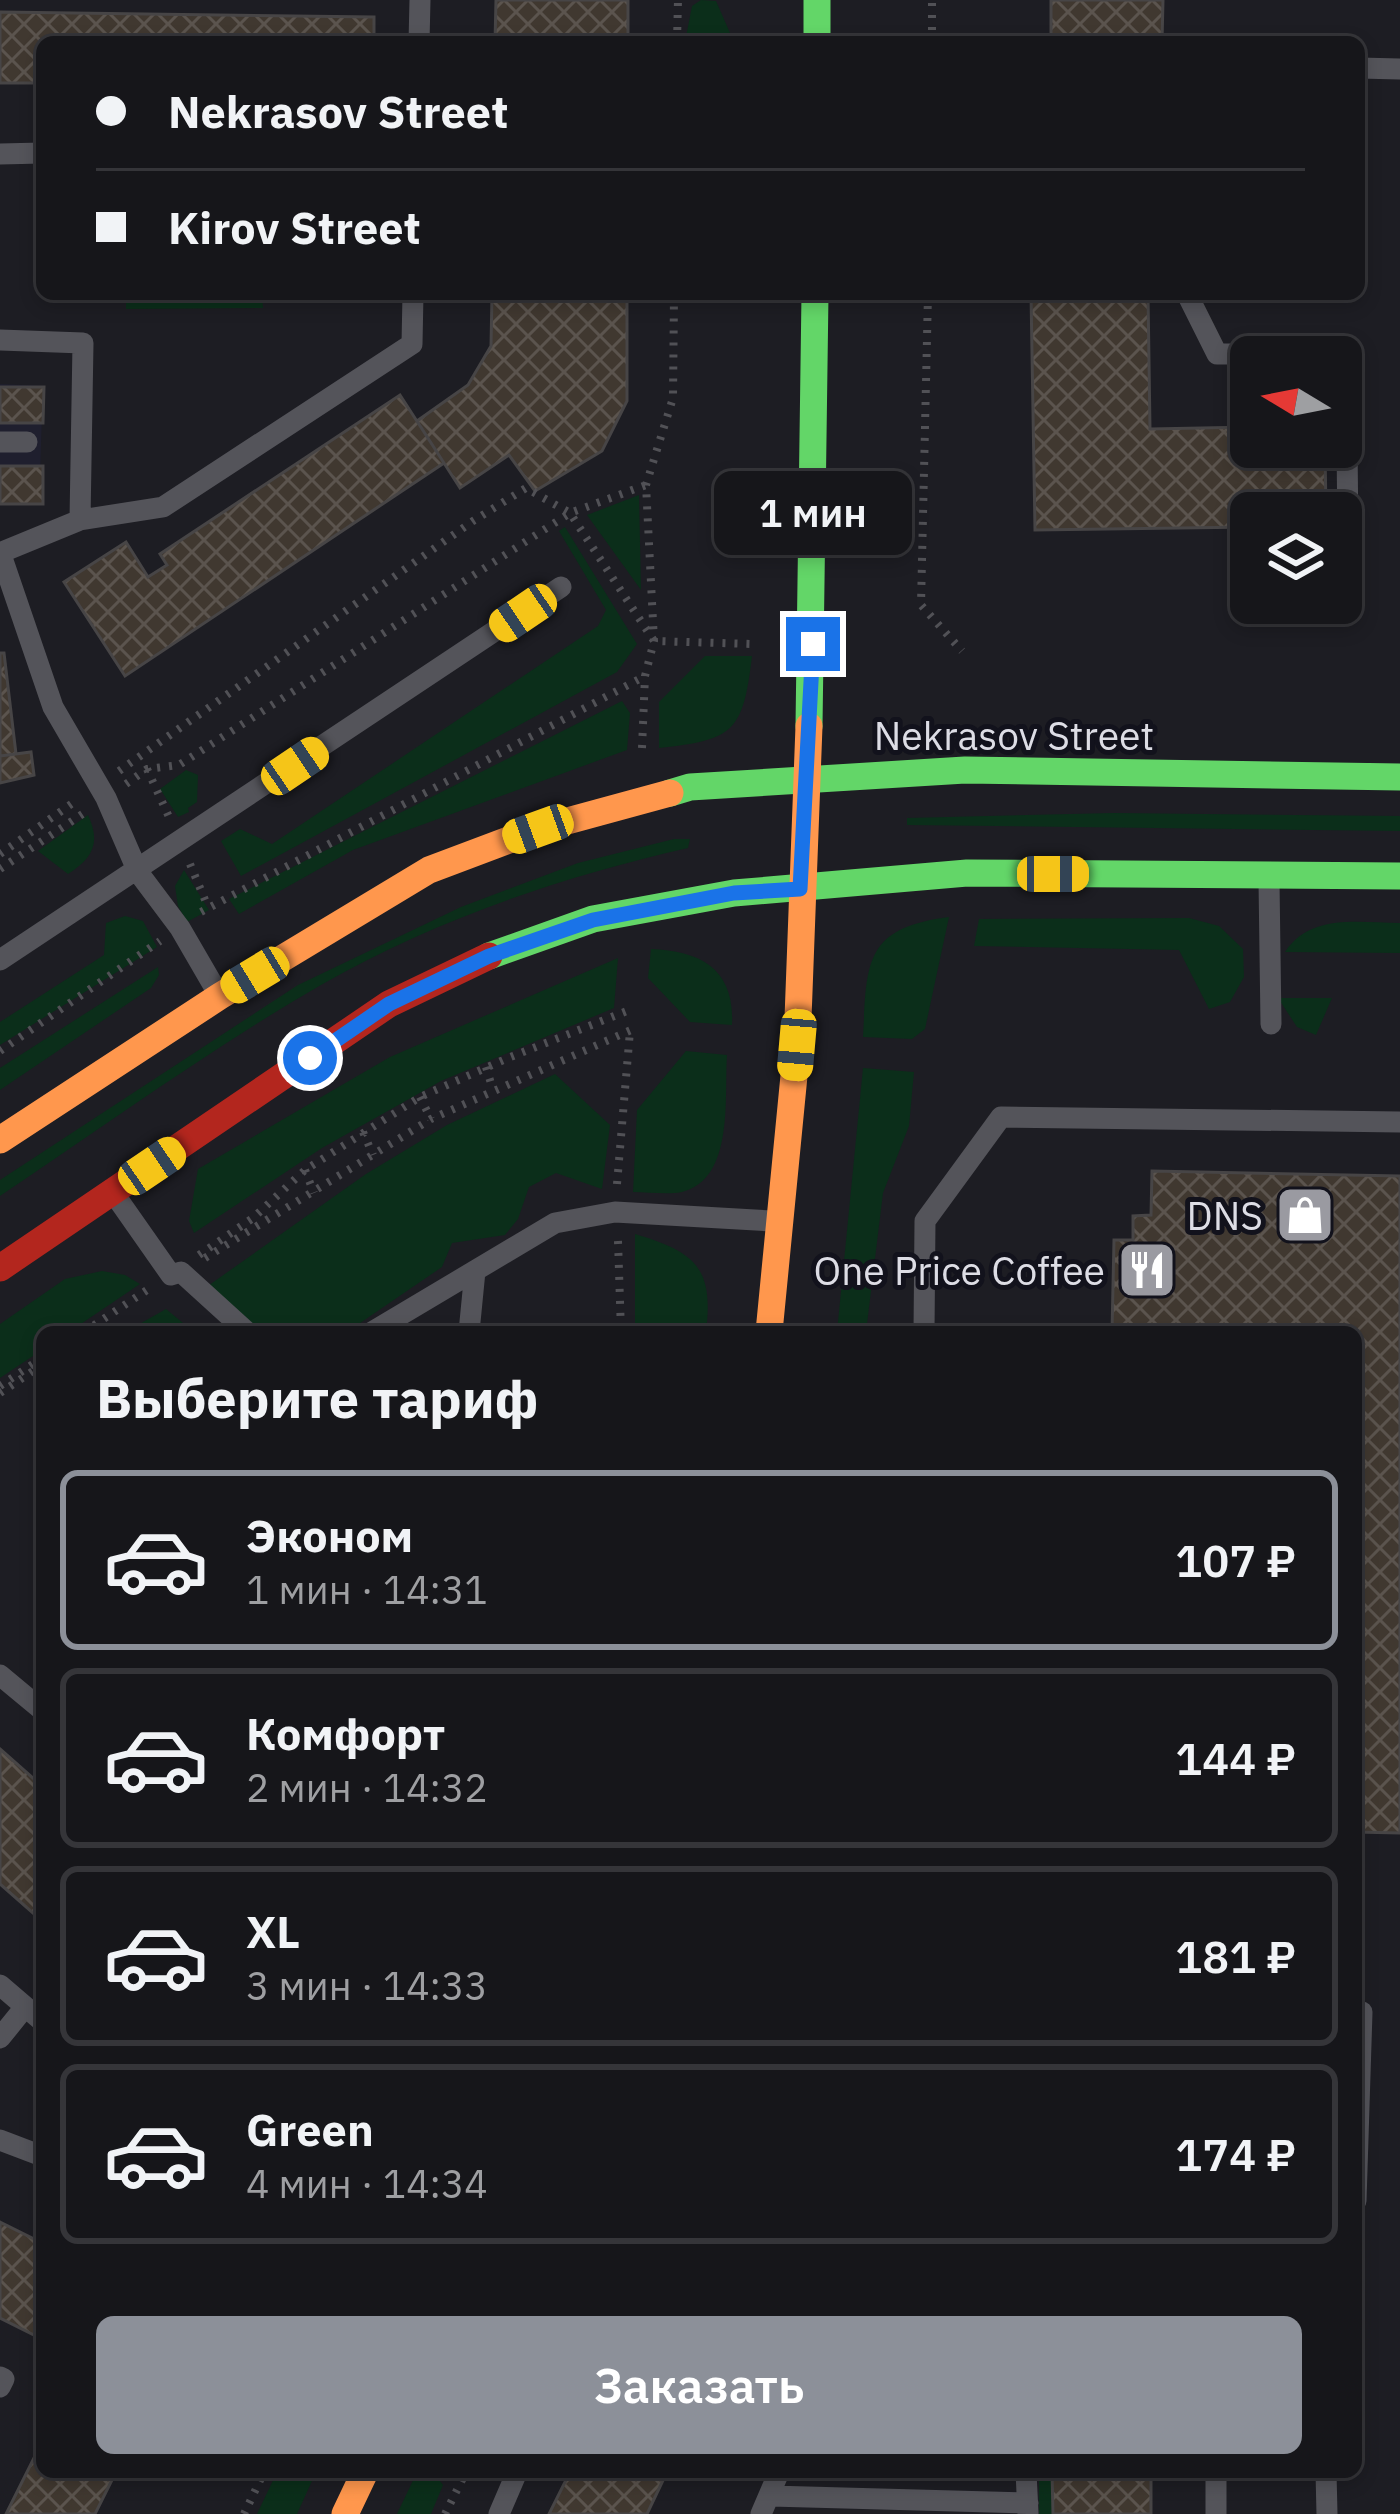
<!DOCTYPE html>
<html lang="ru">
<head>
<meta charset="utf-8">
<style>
  body { margin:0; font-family:"IBM Plex Sans",sans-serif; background:#232327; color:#f1f3f6; height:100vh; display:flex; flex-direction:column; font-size:45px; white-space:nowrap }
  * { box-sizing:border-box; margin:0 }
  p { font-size:39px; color:#9e9fa2 }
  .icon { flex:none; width:66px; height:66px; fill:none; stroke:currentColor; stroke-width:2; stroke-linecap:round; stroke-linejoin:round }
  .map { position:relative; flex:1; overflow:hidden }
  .details { position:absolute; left:36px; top:1326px; width:1326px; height:1152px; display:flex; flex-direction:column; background:#16161a; border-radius:18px; box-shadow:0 6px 18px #0003,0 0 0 3px #353539 }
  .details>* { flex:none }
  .top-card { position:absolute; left:36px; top:36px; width:1329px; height:264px; border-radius:18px; box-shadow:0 6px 18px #0003,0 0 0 3px #353539; display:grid; align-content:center; height:264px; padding:0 60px; background:#16161a }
  .needle { width:78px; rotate:280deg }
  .fabs { position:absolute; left:1230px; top:336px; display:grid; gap:24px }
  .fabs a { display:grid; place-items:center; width:132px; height:132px; border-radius:18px; background:#16161a; box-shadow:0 6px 18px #0003,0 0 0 3px #353539; font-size:60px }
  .end { position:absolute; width:54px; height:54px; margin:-27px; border:15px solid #1a73e8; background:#fff; box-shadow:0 0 0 6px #fff }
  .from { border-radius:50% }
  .bubble { position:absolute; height:84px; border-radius:18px; background:#16161a; box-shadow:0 6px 18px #0003,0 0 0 3px #353539; font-size:39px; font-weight:600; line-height:84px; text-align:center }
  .car { position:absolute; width:36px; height:72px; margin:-36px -18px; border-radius:15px; box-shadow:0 0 9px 3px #0007; background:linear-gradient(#f5c518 24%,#345 0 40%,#f5c518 0 76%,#345 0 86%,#f5c518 0) }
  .top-card b { display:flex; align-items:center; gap:42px; height:114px; font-size:45px }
  .top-card b+b { border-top:3px solid #353539 }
  .top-card i { width:30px; height:30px; background:#f1f3f6 }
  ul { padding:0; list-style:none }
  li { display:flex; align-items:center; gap:36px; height:180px; margin:0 24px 18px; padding:0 36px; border:6px solid #353539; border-radius:18px }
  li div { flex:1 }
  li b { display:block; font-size:45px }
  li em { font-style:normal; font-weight:600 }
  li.active { border-color:#8c9099 }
  li>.icon { width:108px; height:108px; stroke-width:1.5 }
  h2 { padding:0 60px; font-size:54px; line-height:144px }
  .button { display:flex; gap:24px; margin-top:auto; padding:24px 60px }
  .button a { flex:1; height:138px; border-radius:18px; background:#8c9099; color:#fff; font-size:48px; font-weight:600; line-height:138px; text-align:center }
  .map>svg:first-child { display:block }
</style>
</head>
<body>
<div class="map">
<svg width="1400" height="2514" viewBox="0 0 1400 2514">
  <defs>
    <pattern id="building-cross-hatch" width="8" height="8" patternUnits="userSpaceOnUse" patternTransform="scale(3)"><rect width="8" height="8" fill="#403830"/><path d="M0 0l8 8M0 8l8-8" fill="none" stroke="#5b544e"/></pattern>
  </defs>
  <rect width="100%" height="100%" fill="#1d1d23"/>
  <path fill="#1f1f2e" d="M0 384 43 386 39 505 0 504Z"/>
  <path fill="#0b2e1a" d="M701 0 716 1 734 42H685L692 6Z
    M126 294H262L263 308 126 309Z
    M639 495 641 590 587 515Z
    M565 527 637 644 617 672 241 876 221 841 240 829 272 844 598 626 606 610 559 531Z
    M705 656H752C743 731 735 740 659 748V702Z
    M622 701 630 713 627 750 353 850 239 914 229 899Z
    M186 770 198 775 197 802 188 808 189 812 178 817 160 789Z
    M1114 813 1400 816V831L907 825V818Z
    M88 815C101 843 93 858 68 874L38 851Z
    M674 839H690L688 848C561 877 434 920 321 985 210 1049 106 1125 0 1196V1180L298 985 461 907 578 863Z
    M184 870 209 910 187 922 178 906 175 886Z
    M125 916 143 921 157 947 0 1045V1022L104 955 106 923Z
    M949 917 925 1029 912 1039 863 1037C867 962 864 928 949 917Z
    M1189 918 1219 926 1243 949 1244 977 1230 1002 1209 1009 1179 950 974 946 979 919Z
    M1400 923V953L1285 952C1311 913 1358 923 1400 923Z
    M651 949C701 951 735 969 732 1025L690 1022 648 978Z
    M618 958 614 1008 441 1081 322 1148 194 1233 189 1221 198 1169 390 1057Z
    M158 967 159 975 151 988 0 1090V1068Z
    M1278 998H1332L1316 1035 1297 1027Z
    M686 1051 727 1055C724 1096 735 1179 682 1192 667 1195 648 1192 633 1192L637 1110Z
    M863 1068 914 1072 909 1126 883 1193 866 1332H837Z
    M555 1074 610 1125 602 1189 556 1173 529 1187 518 1219 505 1235 452 1243 442 1267 347 1332H255L205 1288 366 1174 447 1125Z
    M635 1234C695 1252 714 1267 706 1332H635Z
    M102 1271 125 1275 140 1284 69 1332H42V1350L0 1378V1324L65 1279Z
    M166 1309 194 1332H140L136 1326Z
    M277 2472H316L297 2514H257Z
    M417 2472 434 2473 443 2485 431 2514H397Z
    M1039 2472H1055L1056 2514H1039Z"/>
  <path fill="url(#building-cross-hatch)" stroke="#474546" stroke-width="3" d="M496 0H628V42H495Z
    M1051 0H1163L1162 42H1051Z
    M0 12 374 17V42H42V83H0Z
    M492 294H627V401L602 451 535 491 509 455 460 488 417 421 468 385 491 346Z
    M1031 294H1148L1150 429 1251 427V447H1325L1326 513H1251V527L1035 530Z
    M0 387H44L43 423H0Z
    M400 395 444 463 125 676 64 582 126 542 148 577 167 565 160 554Z
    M0 466H43V504H0Z
    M0 653H4L16 754 0 756Z
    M31 752 34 775 0 783V756Z
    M1152 1171 1400 1176V1833L1356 1832V1332H1112L1114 1240H1133V1216L1151 1215Z
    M0 1749 42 1786V1921L0 1884Z
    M0 2222 42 2243V2339L0 2318Z
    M42 2442V2472H116L95 2514H6Z
    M570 2472H667L647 2514H549Z
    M1052 2472H1151V2514H1053Z"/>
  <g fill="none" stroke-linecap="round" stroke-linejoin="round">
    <path stroke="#515156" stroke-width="8" stroke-dasharray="3 9" stroke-linecap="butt" d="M677 42 678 0
      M932 42V0
      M928 294 921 605 962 651
      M642 748 645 676 654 641 646 485 673 398 674 294
      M147 769 169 817
      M119 771 473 521 526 488 570 513 654 641 751 644
      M126 784 147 769 179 765 570 513 646 485
      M0 854 77 800
      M190 864 208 907
      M0 869 84 813
      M201 912 645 676
      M0 1051 160 941
      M486 1067 493 1090
      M420 1097 431 1119
      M363 1132 373 1155
      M305 1170 314 1193
      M617 1184 630 1031
      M618 1241 621 1332
      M199 1255 253 1218 305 1170 420 1097 508 1058 632 1009
      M205 1258 431 1119 631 1030
      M84 1332 147 1290
      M0 1386 42 1358
      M0 1393 42 1365
      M244 2514 264 2472
      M445 2514 466 2472"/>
    <path stroke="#54545a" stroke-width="21" d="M419 42 420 0
      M1359 68 1400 69
      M0 154 42 153
      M1187 294 1217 354H1346L1348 537
      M0 340 83 343 80 520
      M0 442H27
      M0 552 53 707 106 798 138 872 180 928 216 990
      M2 552 80 520 163 507 412 344 413 294
      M1269 881 1271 1024
      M0 960 561 587
      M117 1198 171 1275 181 1272 247 1332
      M372 1332 555 1223 615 1212 772 1221
      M469 1332 475 1271
      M924 1332 925 1221 1001 1117 1400 1122
      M0 1675 42 1710
      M0 1985 42 2021
      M1356 2012H1362L1356 2201
      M0 2038 25 2007
      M0 2140 42 2156
      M0 2377 4 2379 0 2387
      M1026 2472 1028 2513
      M1216 2472V2514
      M1326 2472 1327 2514
      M771 2496 1028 2503
      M499 2514 517 2472
      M761 2514 779 2472"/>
    <path stroke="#63d668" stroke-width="27" d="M817 0V42
      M809 726 815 294
      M670 793 690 787 965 770 1400 777
      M489 956 593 919 734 893 967 873 1400 876"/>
    <path stroke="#ff974d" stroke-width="27" d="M0 1140 220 996 429 870 538 829 670 793
      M769 1332 797 1045 809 726
      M345 2514 365 2472"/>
    <path stroke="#b3261e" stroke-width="27" d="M0 1268 389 1004 489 956"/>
  </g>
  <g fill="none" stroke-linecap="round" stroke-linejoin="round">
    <path stroke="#1a73e8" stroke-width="15" d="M310 1058 389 1004 489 956 593 920 734 893 800 889 813 644"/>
  </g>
  <defs>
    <symbol id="shop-square" viewBox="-11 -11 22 22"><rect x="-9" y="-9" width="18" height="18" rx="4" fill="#9a9aa1" stroke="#12121c"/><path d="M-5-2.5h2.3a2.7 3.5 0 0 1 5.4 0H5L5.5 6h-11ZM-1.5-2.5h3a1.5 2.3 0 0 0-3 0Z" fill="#fff"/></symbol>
    <symbol id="restaurant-square" viewBox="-11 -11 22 22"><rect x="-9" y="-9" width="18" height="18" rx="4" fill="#9a9aa1" stroke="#12121c"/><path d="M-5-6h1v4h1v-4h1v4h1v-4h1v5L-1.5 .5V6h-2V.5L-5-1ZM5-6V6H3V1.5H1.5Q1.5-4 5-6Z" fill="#fff"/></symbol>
  </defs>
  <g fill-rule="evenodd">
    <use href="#shop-square" x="1272" y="1182" width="66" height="66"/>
    <use href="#restaurant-square" x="1114" y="1237" width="66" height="66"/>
  </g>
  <g text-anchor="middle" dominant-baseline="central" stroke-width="10" stroke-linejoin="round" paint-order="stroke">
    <g font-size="39" fill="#dddde5" stroke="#12121c">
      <text x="1014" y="735">Nekrasov Street</text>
    </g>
    <g font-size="39" fill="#dddde5" stroke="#12121c" text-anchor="end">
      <text x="1263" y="1215">DNS</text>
      <text x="1105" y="1270">One Price Coffee</text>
    </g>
  </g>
</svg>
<div class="fabs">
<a><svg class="needle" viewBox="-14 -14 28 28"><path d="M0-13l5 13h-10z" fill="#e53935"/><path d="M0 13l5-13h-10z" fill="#9e9fa2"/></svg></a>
<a><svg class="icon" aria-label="layers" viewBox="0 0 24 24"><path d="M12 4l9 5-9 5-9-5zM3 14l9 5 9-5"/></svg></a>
</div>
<i class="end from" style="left:310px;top:1058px"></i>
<i class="end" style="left:813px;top:644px"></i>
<div class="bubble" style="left:714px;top:471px;width:198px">1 мин</div>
<i class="car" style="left:523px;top:613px;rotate:236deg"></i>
<i class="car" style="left:295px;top:766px;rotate:56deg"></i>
<i class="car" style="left:538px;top:829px;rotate:250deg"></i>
<i class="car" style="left:1053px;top:874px;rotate:90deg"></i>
<i class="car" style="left:255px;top:975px;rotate:239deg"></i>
<i class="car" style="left:797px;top:1045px;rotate:185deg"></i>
<i class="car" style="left:152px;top:1166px;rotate:56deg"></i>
<div class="top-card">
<b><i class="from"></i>Nekrasov Street</b>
<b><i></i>Kirov Street</b>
</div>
<section class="details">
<h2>Выберите тариф</h2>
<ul>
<li class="active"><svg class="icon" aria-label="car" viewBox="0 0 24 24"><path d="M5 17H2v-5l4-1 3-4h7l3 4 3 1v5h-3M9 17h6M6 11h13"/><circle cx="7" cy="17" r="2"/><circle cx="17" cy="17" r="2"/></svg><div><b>Эконом</b><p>1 мин · 14:31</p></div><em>107 ₽</em></li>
<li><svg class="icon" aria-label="car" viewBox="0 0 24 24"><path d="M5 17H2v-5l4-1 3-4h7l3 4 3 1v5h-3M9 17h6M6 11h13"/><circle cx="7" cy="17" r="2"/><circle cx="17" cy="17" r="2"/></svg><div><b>Комфорт</b><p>2 мин · 14:32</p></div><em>144 ₽</em></li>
<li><svg class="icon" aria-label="car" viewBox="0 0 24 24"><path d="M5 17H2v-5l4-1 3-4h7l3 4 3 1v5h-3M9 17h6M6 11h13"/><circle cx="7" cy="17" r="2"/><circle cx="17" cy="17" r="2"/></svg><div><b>XL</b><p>3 мин · 14:33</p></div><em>181 ₽</em></li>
<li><svg class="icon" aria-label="car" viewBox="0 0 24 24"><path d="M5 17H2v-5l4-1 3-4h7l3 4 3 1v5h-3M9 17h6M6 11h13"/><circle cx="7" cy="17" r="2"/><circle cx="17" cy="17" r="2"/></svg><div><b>Green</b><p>4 мин · 14:34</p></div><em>174 ₽</em></li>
</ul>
<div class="button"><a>Заказать</a></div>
</section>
</div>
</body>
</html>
